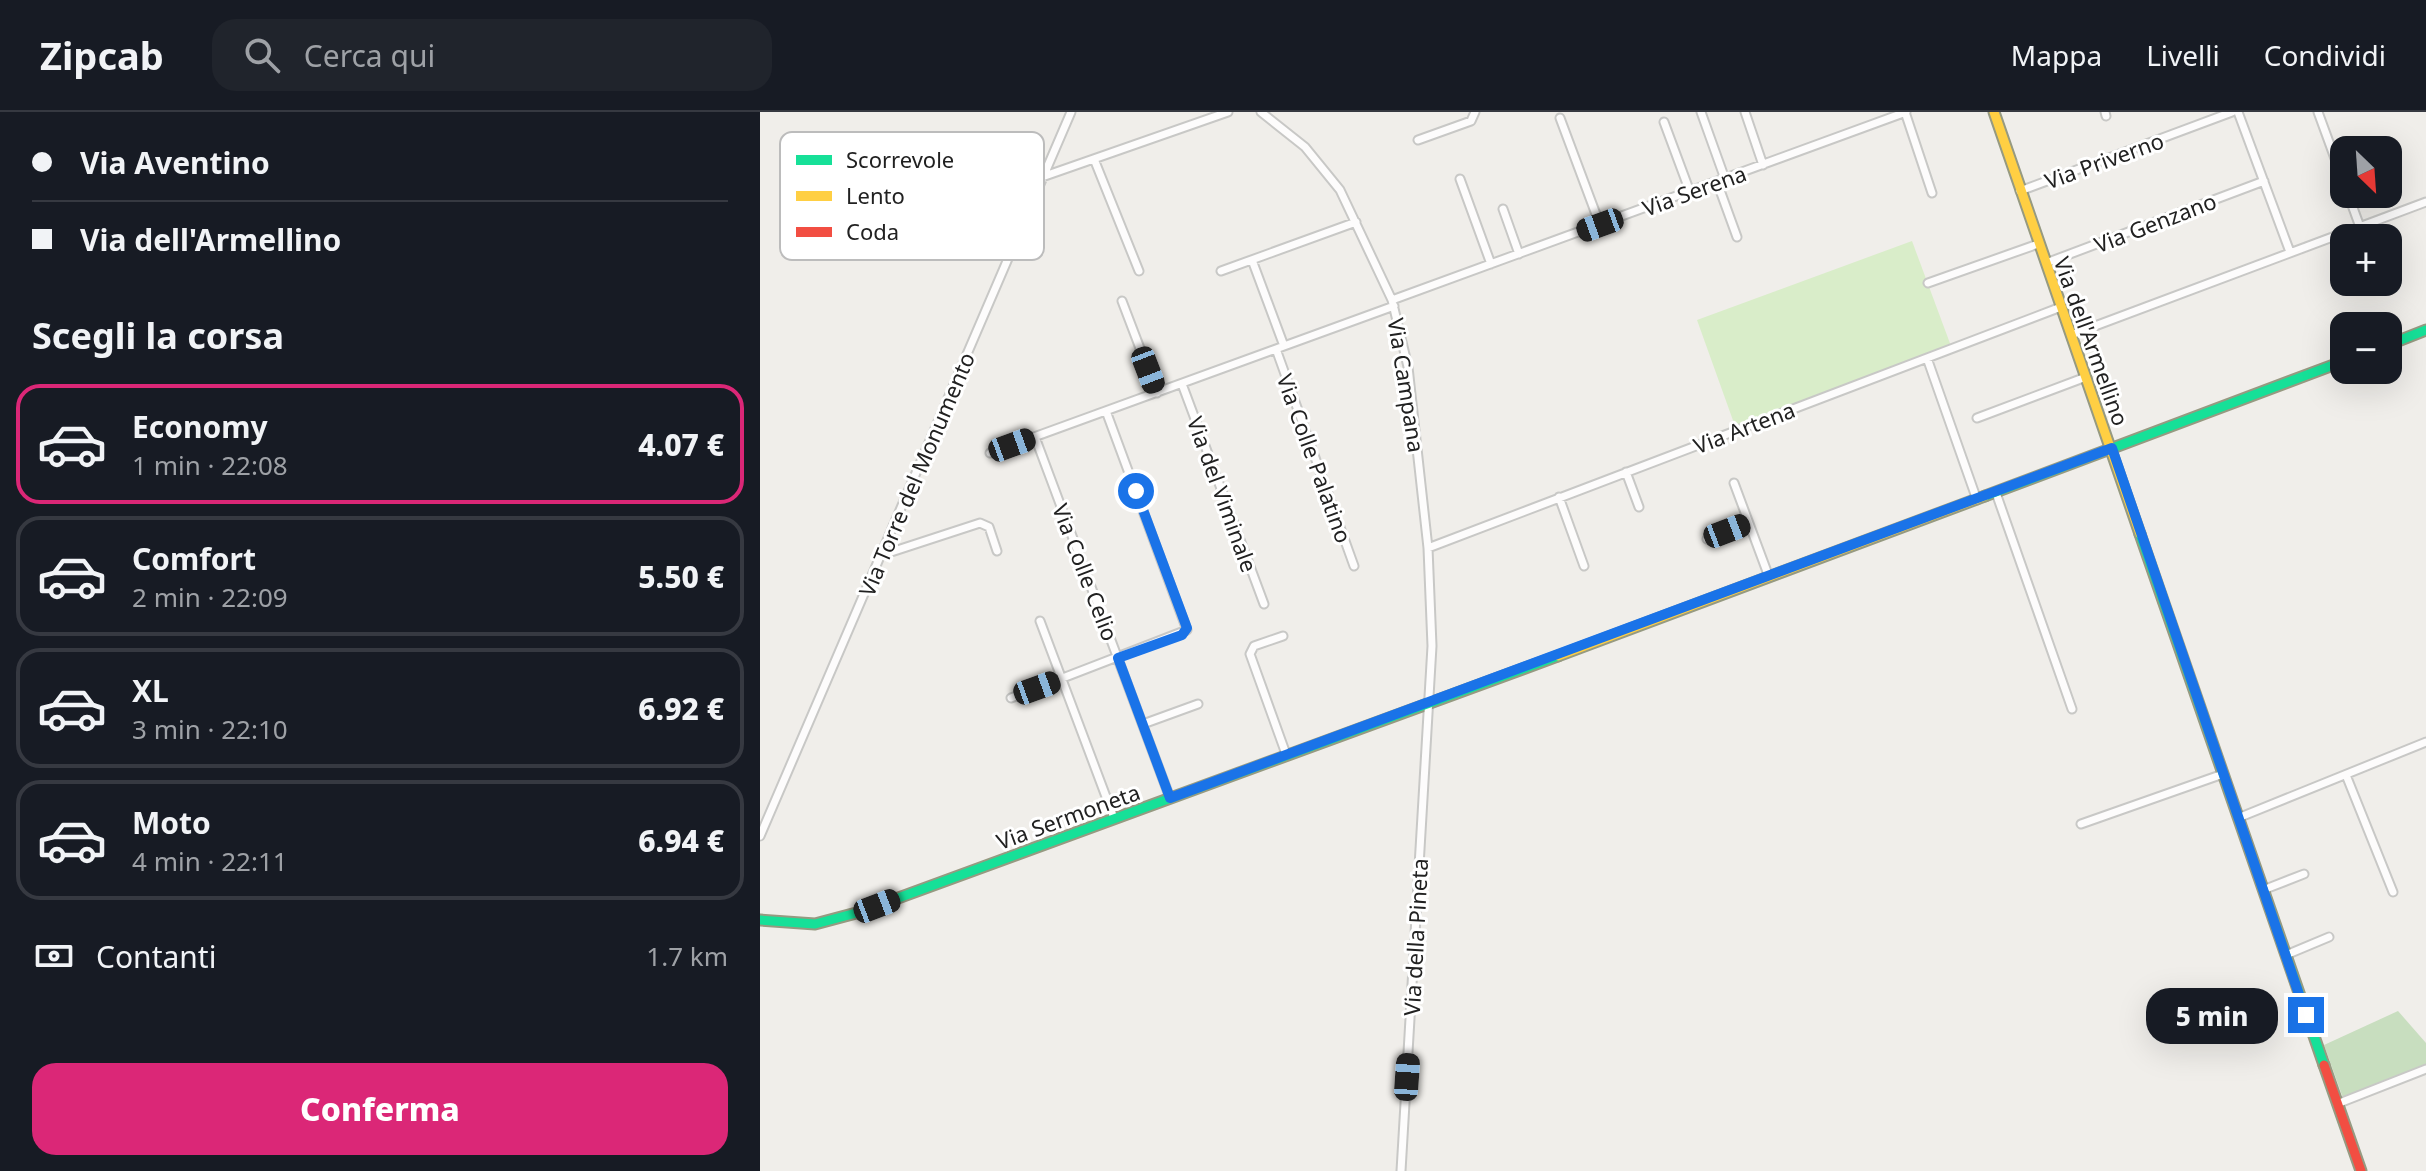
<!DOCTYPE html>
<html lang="it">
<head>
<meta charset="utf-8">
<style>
  body { margin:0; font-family:"Noto Sans",sans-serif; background:#20242c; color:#f1f3f6; height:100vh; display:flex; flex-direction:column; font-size:30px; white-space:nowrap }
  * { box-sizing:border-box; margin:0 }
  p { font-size:26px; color:#9ea1a6 }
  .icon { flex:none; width:44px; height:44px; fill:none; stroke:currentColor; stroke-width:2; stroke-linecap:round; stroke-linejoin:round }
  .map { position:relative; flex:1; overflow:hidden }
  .details { display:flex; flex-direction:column; background:#171b24; width:760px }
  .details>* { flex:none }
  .hud { display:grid; align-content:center; height:176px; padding:0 32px; background:#171b24 }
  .needle { width:52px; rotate:155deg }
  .fabs { position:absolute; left:1570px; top:24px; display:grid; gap:16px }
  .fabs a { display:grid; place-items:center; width:72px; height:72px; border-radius:16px; background:#171b24; box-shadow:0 8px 32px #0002; font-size:40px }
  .end { position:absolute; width:36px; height:36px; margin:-18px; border:10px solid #1a73e8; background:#fff; box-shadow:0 0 0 4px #fff }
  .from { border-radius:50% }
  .bubble { position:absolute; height:56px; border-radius:24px; background:#171b24; box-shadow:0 8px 32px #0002; font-size:26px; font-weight:800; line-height:56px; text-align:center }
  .car { position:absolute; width:24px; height:48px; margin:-24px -12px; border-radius:10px; box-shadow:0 0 6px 2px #0007; background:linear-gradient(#222 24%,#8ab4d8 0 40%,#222 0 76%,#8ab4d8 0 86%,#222 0) }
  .hud b { display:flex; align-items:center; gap:28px; height:76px; font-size:30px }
  .hud b+b { border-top:2px solid #363941 }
  .hud i { width:20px; height:20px; background:#f1f3f6 }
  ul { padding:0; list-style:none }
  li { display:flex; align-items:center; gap:24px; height:120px; margin:0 16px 12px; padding:0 16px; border:4px solid #363941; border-radius:24px }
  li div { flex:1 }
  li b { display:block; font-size:30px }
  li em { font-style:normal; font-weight:800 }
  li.on { border-color:#db2777 }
  li>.icon { width:72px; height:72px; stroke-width:1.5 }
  h2 { padding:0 32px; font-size:36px; line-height:96px }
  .pay { display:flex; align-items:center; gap:20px; height:88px; padding:0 32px; font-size:30px }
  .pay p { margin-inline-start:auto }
  .primary-button { display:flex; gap:16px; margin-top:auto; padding:16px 32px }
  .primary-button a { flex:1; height:92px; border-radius:24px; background:#db2777; color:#fff; font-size:32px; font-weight:800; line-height:92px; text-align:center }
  header { display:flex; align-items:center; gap:48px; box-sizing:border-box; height:112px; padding:0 40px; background:#171b24; border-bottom:2px solid #363941 }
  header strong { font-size:38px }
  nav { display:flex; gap:44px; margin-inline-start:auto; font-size:28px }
  .search { width:560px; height:72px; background:#20242c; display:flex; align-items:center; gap:20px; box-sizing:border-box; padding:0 28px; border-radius:24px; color:#9ea1a6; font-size:30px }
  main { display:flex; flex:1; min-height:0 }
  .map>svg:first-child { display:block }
</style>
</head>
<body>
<header>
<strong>Zipcab</strong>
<div class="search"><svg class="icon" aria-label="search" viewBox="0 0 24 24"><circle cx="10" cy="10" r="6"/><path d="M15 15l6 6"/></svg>Cerca qui</div>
<nav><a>Mappa</a><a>Livelli</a><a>Condividi</a></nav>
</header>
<main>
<section class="details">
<div class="hud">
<b><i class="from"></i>Via Aventino</b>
<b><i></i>Via dell'Armellino</b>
</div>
<h2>Scegli la corsa</h2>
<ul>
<li class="on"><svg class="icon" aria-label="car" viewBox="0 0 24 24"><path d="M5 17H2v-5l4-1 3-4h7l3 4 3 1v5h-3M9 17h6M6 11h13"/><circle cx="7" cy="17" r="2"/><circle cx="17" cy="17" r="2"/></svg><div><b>Economy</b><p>1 min · 22:08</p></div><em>4.07 €</em></li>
<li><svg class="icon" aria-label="car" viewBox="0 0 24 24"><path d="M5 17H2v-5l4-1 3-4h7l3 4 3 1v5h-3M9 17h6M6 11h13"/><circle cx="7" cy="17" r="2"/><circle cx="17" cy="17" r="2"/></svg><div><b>Comfort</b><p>2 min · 22:09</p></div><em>5.50 €</em></li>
<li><svg class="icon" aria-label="car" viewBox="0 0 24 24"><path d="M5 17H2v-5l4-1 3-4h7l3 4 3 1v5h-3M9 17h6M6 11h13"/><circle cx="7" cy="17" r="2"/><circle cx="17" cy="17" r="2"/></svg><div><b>XL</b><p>3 min · 22:10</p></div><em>6.92 €</em></li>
<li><svg class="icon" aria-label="car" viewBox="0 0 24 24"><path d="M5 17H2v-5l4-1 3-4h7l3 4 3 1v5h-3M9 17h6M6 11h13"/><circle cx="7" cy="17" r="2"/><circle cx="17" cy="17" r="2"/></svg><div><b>Moto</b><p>4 min · 22:11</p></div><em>6.94 €</em></li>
</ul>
<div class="pay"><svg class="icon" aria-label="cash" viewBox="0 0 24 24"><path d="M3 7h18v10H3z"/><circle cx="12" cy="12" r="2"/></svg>Contanti<p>1.7 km</p></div>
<div class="primary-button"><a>Conferma</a></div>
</section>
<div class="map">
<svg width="1666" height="1059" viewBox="0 0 1666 1059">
  <rect width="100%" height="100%" fill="#f0eeea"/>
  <path fill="#d9edc9" d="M1152 129 1191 234 975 314 937 208Z"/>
  <path fill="#c8debf" d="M1638 899 1666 931V953L1583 986 1564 933Z"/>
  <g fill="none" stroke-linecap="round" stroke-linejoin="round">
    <defs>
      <path id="street" d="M501 0 545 35 580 78 632 188 648 255 668 436 672 534 641 1059
        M941 0 965 67
        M985 0 1003 53
        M1145 0 1172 81
        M1345 0 1346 4
        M1478 0 1530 140
        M1558 0 1584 71
        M800 6 840 113
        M904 10 930 80
        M658 28 711 9 715 0
        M334 47 379 159
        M282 65 468 0
        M700 67 731 152
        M957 70 977 125
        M1260 79 1472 0
        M1588 82 1600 115
        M743 97 759 142
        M492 148 524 234
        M1286 151 1504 69
        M461 159 596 110
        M1168 171 1278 132
        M632 188 1146 0
        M362 189 397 281
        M1311 223 1666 90
        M516 237 594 454
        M1167 246 1217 388
        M422 272 504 492
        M1217 306 1326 265
        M275 325 410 686
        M230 341 634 194
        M866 360 879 395
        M974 371 1009 465
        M1236 381 1312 597
        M799 385 824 454
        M947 427 987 412
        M668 436 1301 195
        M122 443 220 411 229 415 237 439
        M280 509 354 706
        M523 524 494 534 490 542 526 642
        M251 586 427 518 346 299
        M383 612 438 592
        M1586 663 1633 780
        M1478 706 1666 630
        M1321 712 1463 662
        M0 724 311 0
        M1503 778 1544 762
        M1526 843 1569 825
        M1577 992 1666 957"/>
      <path id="fast" d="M1628 233 1666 218
        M1225 384 1584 249
        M1380 422 1564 953
        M0 808 55 812 100 800 798 544"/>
      <path id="slow" d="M1234 0 1380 422
        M798 544 1225 384"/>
      <path id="jam" d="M1564 953 1601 1059"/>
    </defs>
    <use href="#street" stroke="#c8c8c6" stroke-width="11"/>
    <use href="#fast" stroke="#969a81" stroke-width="13"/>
    <use href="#slow" stroke="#969a81" stroke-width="13"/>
    <use href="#jam" stroke="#969a81" stroke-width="13"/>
    <use href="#street" stroke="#fdfcfc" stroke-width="7"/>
    <use href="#fast" stroke="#16e098" stroke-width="9"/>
    <use href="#slow" stroke="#ffcf43" stroke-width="9"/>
    <use href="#jam" stroke="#f24e42" stroke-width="9"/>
  </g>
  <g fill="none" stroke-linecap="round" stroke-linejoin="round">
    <path stroke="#1a73e8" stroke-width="10" d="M376 379 427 516 422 523 358 546 410 686 1352 336 1546 903"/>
  </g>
  <g text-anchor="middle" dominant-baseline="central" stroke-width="6" stroke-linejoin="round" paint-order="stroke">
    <g font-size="22" fill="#212121" stroke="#fff">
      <text transform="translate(1344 48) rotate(-20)">Via Priverno</text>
      <text transform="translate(934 78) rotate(-20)">Via Serena</text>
      <text transform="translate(1395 110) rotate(-21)">Via Genzano</text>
      <text transform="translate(1332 229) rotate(70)">Via dell'Armellino</text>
      <text transform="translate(647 273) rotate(81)">Via Campana</text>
      <text transform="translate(984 315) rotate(-21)">Via Artena</text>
      <text transform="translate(555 346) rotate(70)">Via Colle Palatino</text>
      <text transform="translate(156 362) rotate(-67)">Via Torre del Monumento</text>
      <text transform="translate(463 382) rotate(70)">Via del Viminale</text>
      <text transform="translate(326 460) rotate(69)">Via Colle Celio</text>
      <text transform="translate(308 704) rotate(-20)">Via Sermoneta</text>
      <text transform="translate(655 825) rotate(-87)">Via della Pineta</text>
    </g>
  </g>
  <rect x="20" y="20" width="264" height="128" rx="12" fill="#fff" stroke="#bcbcbc" stroke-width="2"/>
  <rect x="36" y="43" width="36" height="10" fill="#16e098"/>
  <rect x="36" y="79" width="36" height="10" fill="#ffcf43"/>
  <rect x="36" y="115" width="36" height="10" fill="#f24e42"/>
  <g font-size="22" fill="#212121">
    <text x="86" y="56">Scorrevole</text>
    <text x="86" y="92">Lento</text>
    <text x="86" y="128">Coda</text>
  </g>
</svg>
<div class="fabs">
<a><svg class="needle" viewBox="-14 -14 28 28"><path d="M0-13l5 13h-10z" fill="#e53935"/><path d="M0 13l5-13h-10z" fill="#9ea1a6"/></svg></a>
<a>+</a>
<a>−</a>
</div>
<i class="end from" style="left:376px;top:379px"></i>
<i class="end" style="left:1546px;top:903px"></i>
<div class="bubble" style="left:1386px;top:876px;width:132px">5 min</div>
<i class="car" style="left:840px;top:113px;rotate:250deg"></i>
<i class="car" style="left:388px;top:258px;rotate:159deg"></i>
<i class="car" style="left:252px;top:333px;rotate:70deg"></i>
<i class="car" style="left:967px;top:419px;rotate:69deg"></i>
<i class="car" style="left:277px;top:576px;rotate:70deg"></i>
<i class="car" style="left:117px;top:794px;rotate:69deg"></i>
<i class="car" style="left:647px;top:965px;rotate:4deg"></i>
</div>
</main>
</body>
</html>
